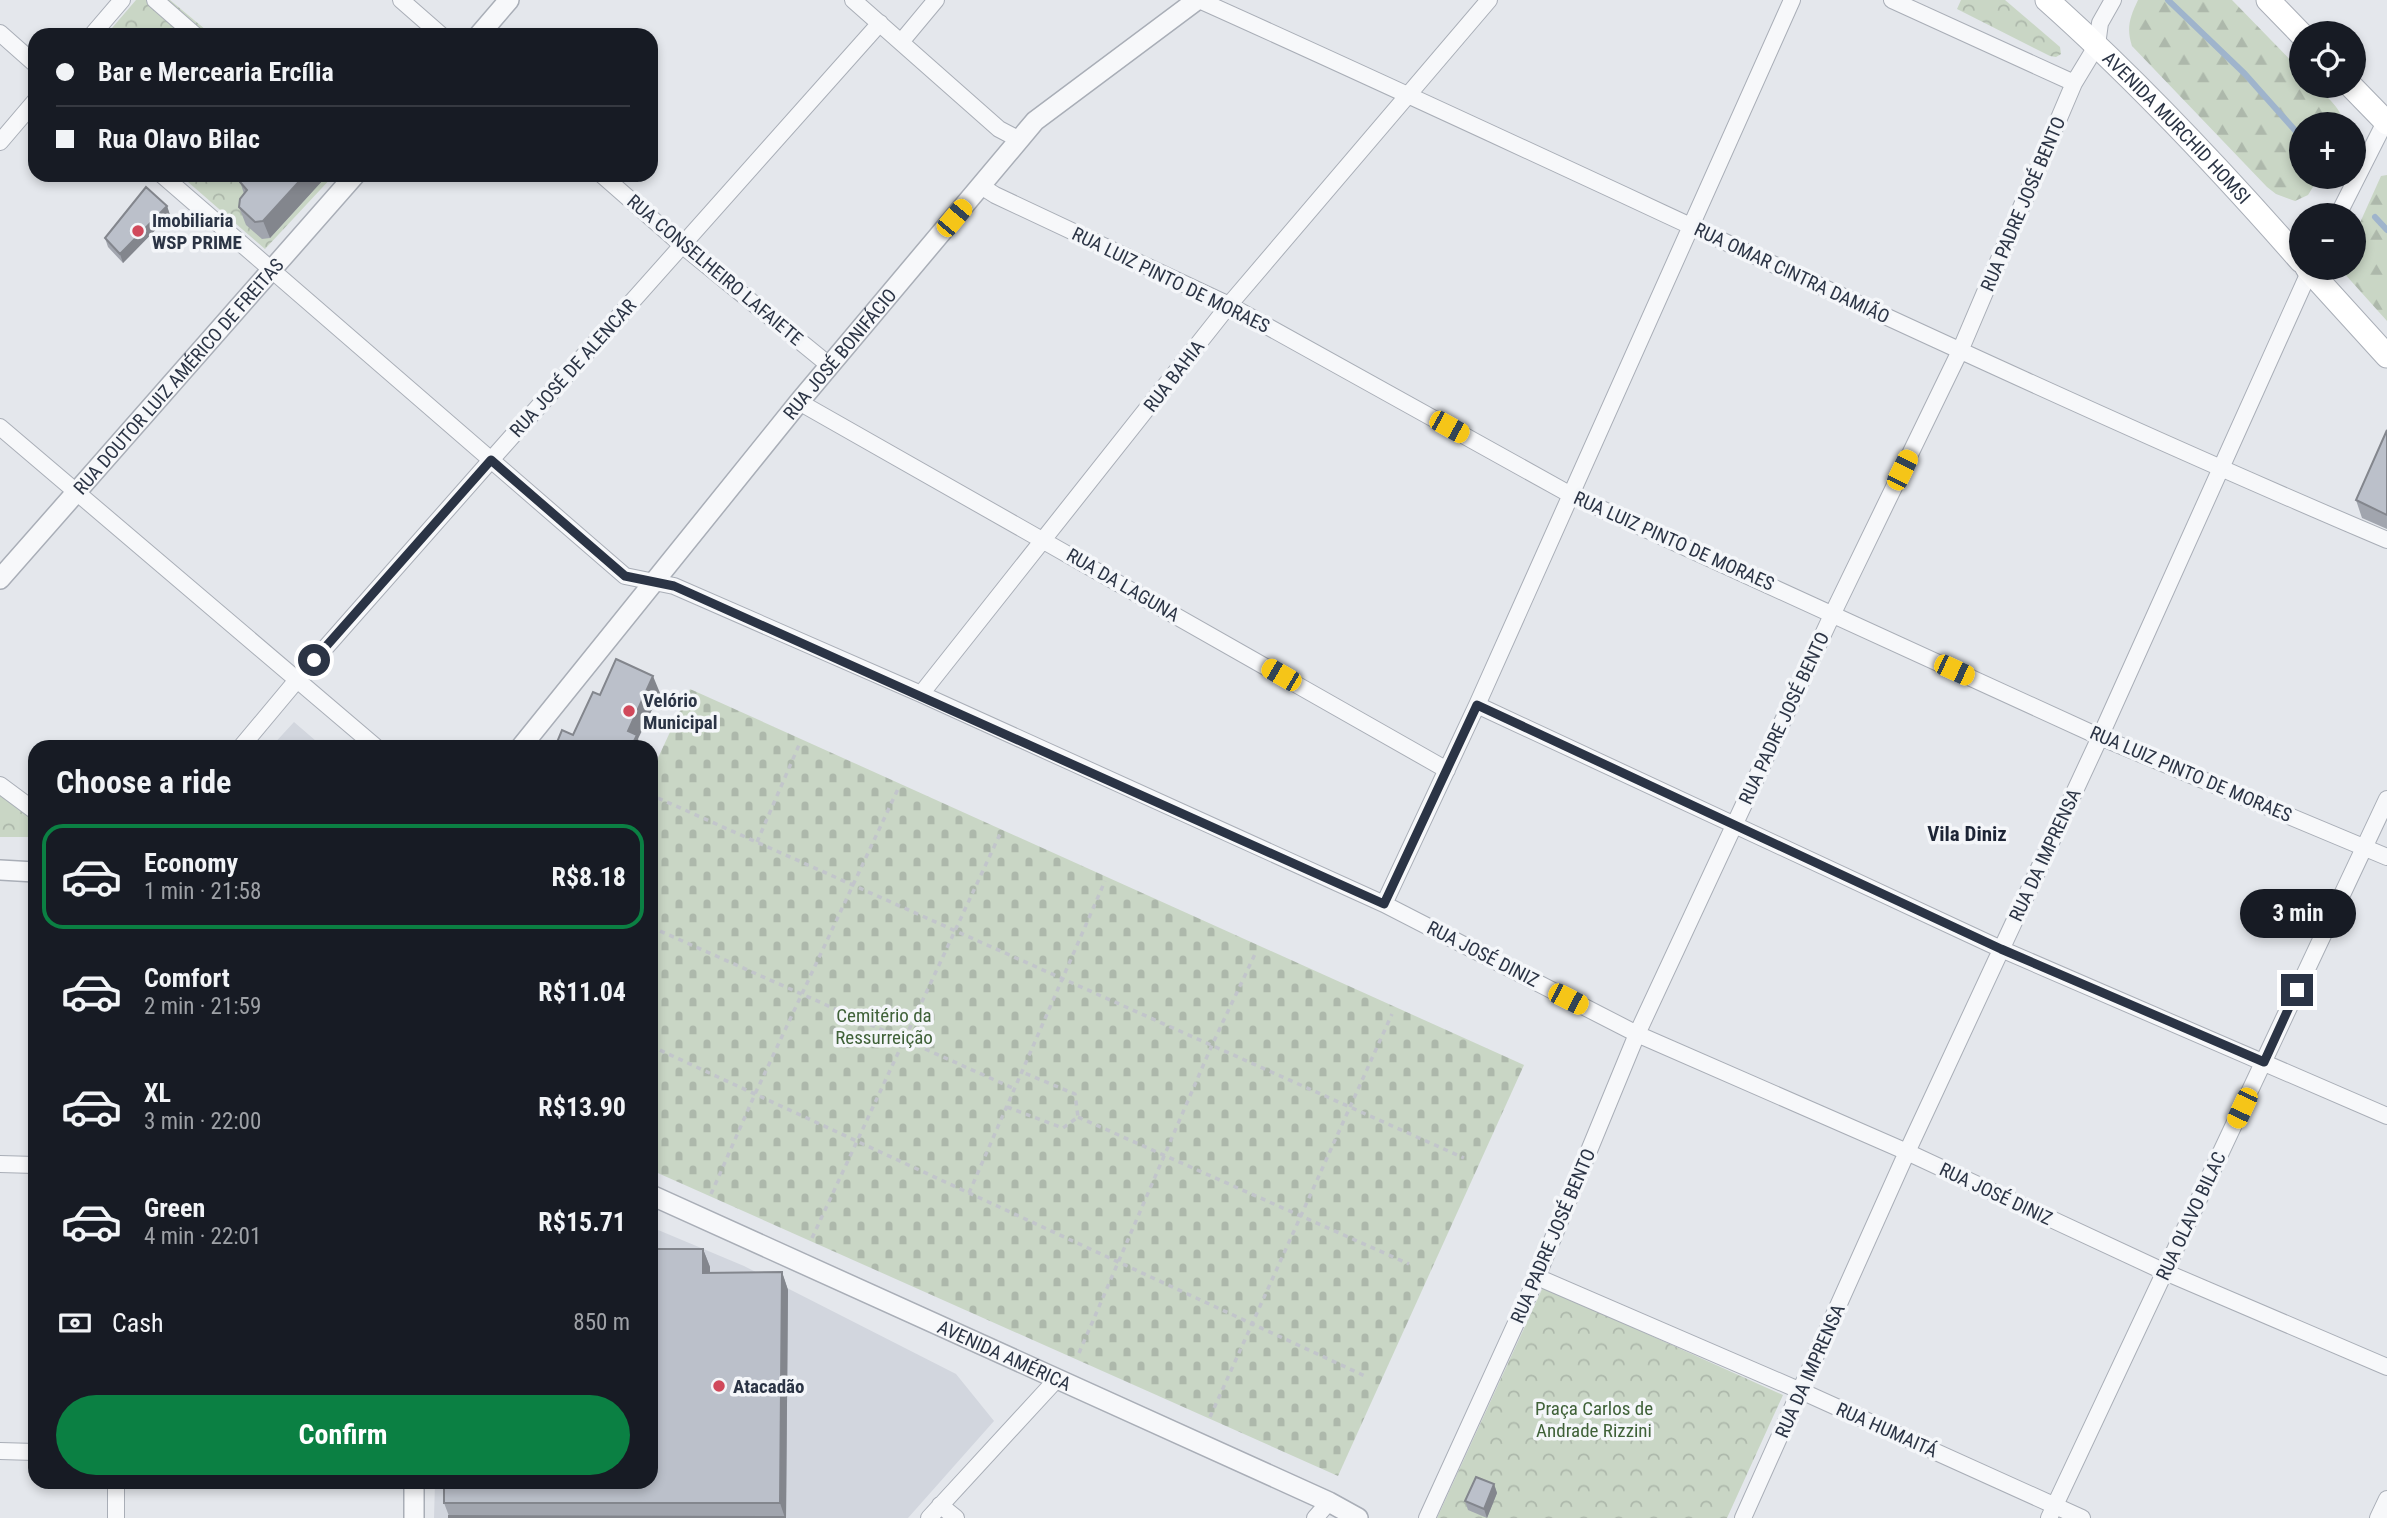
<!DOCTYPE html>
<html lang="en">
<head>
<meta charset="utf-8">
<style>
  body { margin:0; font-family:"Roboto Condensed",sans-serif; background:#242831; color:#f1f3f6; height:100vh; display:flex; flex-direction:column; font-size:26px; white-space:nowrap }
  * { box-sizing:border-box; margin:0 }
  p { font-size:23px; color:#9ea1a6 }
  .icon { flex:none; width:38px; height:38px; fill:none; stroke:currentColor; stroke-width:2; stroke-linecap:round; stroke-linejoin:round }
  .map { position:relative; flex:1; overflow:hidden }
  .drawer { position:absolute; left:28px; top:740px; width:630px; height:749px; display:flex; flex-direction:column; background:#171b24; border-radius:21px; box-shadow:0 4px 10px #0003 }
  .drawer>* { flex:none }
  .banner { position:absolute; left:28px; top:28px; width:630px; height:154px; border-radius:21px; box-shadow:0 4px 10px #0003; display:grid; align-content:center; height:154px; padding:0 28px; background:#171b24 }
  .fabs { position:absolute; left:2289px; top:21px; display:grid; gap:14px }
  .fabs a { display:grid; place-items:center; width:77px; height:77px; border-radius:50%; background:#171b24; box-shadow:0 4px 10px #0003; font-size:35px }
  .end { position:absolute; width:32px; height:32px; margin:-16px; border:9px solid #2b3445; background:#fff; box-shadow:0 0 0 4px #fff }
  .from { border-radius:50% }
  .bubble { position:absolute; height:49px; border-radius:24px; background:#171b24; box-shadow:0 4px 10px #0003; font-size:23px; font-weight:700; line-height:49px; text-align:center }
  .car { position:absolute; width:21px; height:42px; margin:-21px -10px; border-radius:9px; box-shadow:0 0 5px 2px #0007; background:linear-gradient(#f5c518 24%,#345 0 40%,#f5c518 0 76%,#345 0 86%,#f5c518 0) }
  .banner b { display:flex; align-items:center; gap:24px; height:66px; font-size:26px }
  .banner b+b { border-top:2px solid #363941 }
  .banner i { width:18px; height:18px; background:#f1f3f6 }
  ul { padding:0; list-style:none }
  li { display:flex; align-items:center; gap:21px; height:105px; margin:0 14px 10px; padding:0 14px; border:4px solid transparent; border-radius:21px }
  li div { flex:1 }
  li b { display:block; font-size:26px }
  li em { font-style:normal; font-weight:700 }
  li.active { border-color:#0b8043 }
  li>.icon { width:63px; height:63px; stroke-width:1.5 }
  h2 { padding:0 28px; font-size:32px; line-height:84px }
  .pay { display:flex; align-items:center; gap:18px; height:77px; padding:0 28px; font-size:26px }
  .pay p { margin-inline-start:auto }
  .button { display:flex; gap:14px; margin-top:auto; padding:14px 28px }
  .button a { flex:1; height:80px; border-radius:42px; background:#0b8043; color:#fff; font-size:28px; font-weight:700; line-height:80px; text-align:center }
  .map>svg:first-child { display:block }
</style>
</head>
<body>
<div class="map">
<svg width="2387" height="1518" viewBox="0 0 2387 1518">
  <defs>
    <pattern id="forest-firs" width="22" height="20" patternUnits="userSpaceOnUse" patternTransform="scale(1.75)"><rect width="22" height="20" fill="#c9d6c5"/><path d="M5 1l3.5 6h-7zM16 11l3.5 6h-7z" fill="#adb8ab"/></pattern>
    <pattern id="cemetery-stones" width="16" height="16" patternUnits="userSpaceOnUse" patternTransform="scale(1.75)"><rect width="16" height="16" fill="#c9d6c5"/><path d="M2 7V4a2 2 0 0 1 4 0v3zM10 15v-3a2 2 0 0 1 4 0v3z" fill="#adb8ab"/></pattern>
    <pattern id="park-crowns" width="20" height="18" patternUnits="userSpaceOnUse" patternTransform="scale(1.75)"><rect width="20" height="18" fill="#c9d6c5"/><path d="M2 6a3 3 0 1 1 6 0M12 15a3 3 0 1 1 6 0" fill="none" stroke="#adb8ab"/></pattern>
  </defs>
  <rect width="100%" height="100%" fill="#e4e7ec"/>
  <path fill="#d2d6de" d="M294 722 323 747H271Z
    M651 1227 744 1266 956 1374 994 1421 908 1518H434L435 1482H651Z"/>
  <path fill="url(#forest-firs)" d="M2138 0H2232L2301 71V86H2316C2326 96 2342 109 2344 124H2301V177H2319L2308 195 2295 201 2276 194 2267 187 2132 46C2126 28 2130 17 2138 0Z
    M2387 175V321L2343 272V268H2354V236L2381 176Z"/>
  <path fill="url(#cemetery-stones)" d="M690 689 1524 1065 1338 1476 651 1170V773Z"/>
  <path fill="url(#park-crowns)" d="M136 0H170L212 35H106Z
    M1961 0H2005L2060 47 2061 54 2056 57 2050 56 1957 9Z
    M180 175H334L265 249Z
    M0 793 35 818V828L30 837H0Z
    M1543 1287 1783 1395 1727 1518H1437Z"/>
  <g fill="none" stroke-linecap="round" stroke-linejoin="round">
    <path stroke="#9fb4cc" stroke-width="6" d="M2168 0 2245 74 2301 137
      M2375 217 2387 230"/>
    <defs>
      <path id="minor" d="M155 0 195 35
        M401 0 441 35
        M853 0 999 129 1020 140
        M1199 0C1596 178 1987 370 2387 540
        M1892 0 2074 83
        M0 33 35 64
        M92 35 122 0
        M901 42 936 0
        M0 142 35 101
        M162 175 625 576 674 586 921 694 1384 904 1637 1034 1907 1152 2165 1272 2387 1367
        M602 175 683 246 829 365
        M981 186 995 195 1229 305 1571 495 2100 737 2387 857
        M2338 215 2387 118
        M799 402 1447 770
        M0 427 376 747
        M921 694 1229 305 1489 0
        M1477 705 2001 949 2387 1116
        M241 747 297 680 491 460 880 23
        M0 785 35 811
        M1384 904 1477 705 1792 0
        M0 1164 35 1165
        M1537 1277 1801 1391 2082 1518
        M0 1451 35 1452
        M940 1505 956 1518
        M116 1518V1482
        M929 1518 1056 1380
        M1315 1518 1329 1502
        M1427 1518 1537 1277 1637 1034 1833 613 1960 351 2074 83 2097 45 2100 23 2113 0
        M1743 1518 1907 1152 2100 737 2311 268
        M2049 1518 2387 799
        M2378 1518 2387 1499"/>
      <g id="tertiary">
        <path d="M479 35 509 0"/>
        <path id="s1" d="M0 579 355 175"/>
        <path id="s2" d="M521 747 799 402 1035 121 1197 0"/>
        <path d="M0 870 35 872"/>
        <path id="s3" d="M651 1195 1329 1502 1358 1518"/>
        <path d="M414 1482V1518"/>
      </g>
      <g id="secondary">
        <path id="s4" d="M2047 0C2138 81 2221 170 2301 261"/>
        <path d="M2268 0 2301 34"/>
        <path d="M2351 86 2387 123"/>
        <path d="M2307 268 2387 356"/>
      </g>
    </defs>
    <use href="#minor" stroke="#a9aeb7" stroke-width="18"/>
    <use href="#tertiary" stroke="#a9aeb7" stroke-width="22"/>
    <use href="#secondary" stroke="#a9aeb7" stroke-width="25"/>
    <path stroke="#c2c5cb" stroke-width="3.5" stroke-dasharray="5 5" stroke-linecap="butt" d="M658 798 1464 1158
      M757 842 799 745
      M651 927 1015 1089
      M651 1046 1365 1376
      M1007 1107 1063 1128 1078 1117 1075 1094 1022 1072
      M1078 1117 1409 1264
      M969 1193 1105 881
      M711 1194 755 1094 898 789
      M812 1238 1000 834
      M1079 1353 1212 1045 1256 952
      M1210 1417 1392 1014"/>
    <use href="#minor" stroke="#f7f8fa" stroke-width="16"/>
    <use href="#tertiary" stroke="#f7f8fa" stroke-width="19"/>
    <use href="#secondary" stroke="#fff" stroke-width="23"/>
  </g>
  <path fill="#a1a5ae" d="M233 175H323V180L270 238 262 239 246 225 239 207 244 194 240 181Z
    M167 206 170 215 123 263 108 247 105 238Z
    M2387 430V529L2362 518 2356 500Z
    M703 1249 710 1267V1273L782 1272 788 1290 786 1518 449 1516 444 1503Z
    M1494 1484 1497 1493 1487 1518 1468 1510 1465 1501Z"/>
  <path fill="#83868d" d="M305 175H323V180L270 238 263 221Z
    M167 206 170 215 123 263 120 254Z
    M653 676 660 693 638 739 641 747H631L628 731Z
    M703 1249 710 1267V1290L703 1273Z
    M782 1272 788 1290 786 1518H785L780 1503Z
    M1494 1484 1497 1493 1487 1518 1484 1509Z"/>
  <path fill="#bbc0ca" stroke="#83868d" stroke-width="2" d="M241 175H305L263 221 255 222 239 207 240 199 247 190 240 182 239 176Z
    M146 187 167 206 120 254 105 238Z
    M2387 430V515L2356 500Z
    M616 659 653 676 628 731 637 735 631 747H555L562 730 573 735 593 692 600 695Z
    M651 1249H703V1273L782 1272 780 1503H444V1482H651Z
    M1476 1477 1494 1484 1484 1509 1465 1501Z
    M449 1516 785 1517V1518H449Z"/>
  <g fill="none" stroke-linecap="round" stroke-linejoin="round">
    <path stroke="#2b3445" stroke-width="9" d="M314 660 491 460 625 576 674 586 1384 904 1477 705 2001 949 2264 1062 2297 990"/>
  </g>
  <g fill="#d1495b" stroke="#f4f6f9" stroke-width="2.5">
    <circle cx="138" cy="231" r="7"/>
    <circle cx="629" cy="711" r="7"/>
    <circle cx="719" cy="1386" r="7"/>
  </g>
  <g text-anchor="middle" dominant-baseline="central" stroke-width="7" stroke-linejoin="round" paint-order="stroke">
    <g font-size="19" fill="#2b3445" stroke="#f4f6f9">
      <text stroke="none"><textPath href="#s4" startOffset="182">AVENIDA MURCHID HOMSI</textPath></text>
      <text transform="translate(2023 204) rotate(-67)">RUA PADRE JOSÉ BENTO</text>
      <text transform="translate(715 270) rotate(40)">RUA CONSELHEIRO LAFAIETE</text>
      <text transform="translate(1792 273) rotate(25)">RUA OMAR CINTRA DAMIÃO</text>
      <text transform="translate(1171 280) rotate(26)">RUA LUIZ PINTO DE MORAES</text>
      <text stroke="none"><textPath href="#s2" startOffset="506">RUA JOSÉ BONIFÁCIO</textPath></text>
      <text transform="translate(573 368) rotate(-48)">RUA JOSÉ DE ALENCAR</text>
      <text transform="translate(1174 376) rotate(-52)">RUA BAHIA</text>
      <text stroke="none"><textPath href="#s1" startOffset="270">RUA DOUTOR LUIZ AMÉRICO DE FREITAS</textPath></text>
      <text transform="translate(1674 541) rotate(24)">RUA LUIZ PINTO DE MORAES</text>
      <text transform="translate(1123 585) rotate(30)">RUA DA LAGUNA</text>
      <text transform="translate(1784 718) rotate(-65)">RUA PADRE JOSÉ BENTO</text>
      <text transform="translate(2191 774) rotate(23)">RUA LUIZ PINTO DE MORAES</text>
      <text transform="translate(2045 855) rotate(-65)">RUA DA IMPRENSA</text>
      <text transform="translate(1483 954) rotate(27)">RUA JOSÉ DINIZ</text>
      <text transform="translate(1996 1194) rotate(25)">RUA JOSÉ DINIZ</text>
      <text transform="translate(2191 1216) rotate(-65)">RUA OLAVO BILAC</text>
      <text transform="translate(1553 1236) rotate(-67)">RUA PADRE JOSÉ BENTO</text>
      <text stroke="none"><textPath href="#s3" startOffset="388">AVENIDA AMÉRICA</textPath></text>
      <text transform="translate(1810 1371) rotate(-66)">RUA DA IMPRENSA</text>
      <text transform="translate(1887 1430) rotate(24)">RUA HUMAITÁ</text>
    </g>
    <g font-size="19" font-weight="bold" fill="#2b3445" stroke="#f4f6f9" text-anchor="start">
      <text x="152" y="220">Imobiliaria<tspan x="152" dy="22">WSP PRIME</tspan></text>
      <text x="643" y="700">Velório<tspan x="643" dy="22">Municipal</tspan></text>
      <text x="733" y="1386">Atacadão</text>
    </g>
    <g font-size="19" fill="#3f6138" stroke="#f4f6f9">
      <text x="884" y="1015">Cemitério da<tspan x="884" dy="22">Ressurreição</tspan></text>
      <text x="1594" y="1408">Praça Carlos de<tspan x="1594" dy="22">Andrade Rizzini</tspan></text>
    </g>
    <g font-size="21" font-weight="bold" fill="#1d2536" stroke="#f4f6f9">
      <text x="1967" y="834">Vila Diniz</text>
    </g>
  </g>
</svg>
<div class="fabs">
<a><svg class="icon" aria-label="locate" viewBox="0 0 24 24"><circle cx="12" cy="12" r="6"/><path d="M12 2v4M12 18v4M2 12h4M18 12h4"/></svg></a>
<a>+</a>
<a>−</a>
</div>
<i class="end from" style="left:314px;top:660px"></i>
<i class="end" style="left:2297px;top:990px"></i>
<div class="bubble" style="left:2240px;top:889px;width:116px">3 min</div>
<i class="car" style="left:954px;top:218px;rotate:40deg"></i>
<i class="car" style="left:1449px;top:427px;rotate:119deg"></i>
<i class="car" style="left:1902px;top:470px;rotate:26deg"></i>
<i class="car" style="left:1954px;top:670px;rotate:115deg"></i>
<i class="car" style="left:1281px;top:675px;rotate:300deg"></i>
<i class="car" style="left:1568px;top:999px;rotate:117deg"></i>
<i class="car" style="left:2242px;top:1108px;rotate:205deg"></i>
<div class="banner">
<b><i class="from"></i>Bar e Mercearia Ercília</b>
<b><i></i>Rua Olavo Bilac</b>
</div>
<section class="drawer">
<h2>Choose a ride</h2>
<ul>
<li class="active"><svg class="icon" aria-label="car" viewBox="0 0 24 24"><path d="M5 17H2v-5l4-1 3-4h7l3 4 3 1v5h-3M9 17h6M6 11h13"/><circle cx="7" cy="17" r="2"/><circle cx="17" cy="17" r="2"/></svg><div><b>Economy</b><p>1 min · 21:58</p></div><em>R$8.18</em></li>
<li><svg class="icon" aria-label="car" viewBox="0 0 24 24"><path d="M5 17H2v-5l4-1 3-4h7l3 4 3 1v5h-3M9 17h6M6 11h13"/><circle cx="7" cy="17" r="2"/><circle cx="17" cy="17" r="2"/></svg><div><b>Comfort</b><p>2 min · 21:59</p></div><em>R$11.04</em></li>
<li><svg class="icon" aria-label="car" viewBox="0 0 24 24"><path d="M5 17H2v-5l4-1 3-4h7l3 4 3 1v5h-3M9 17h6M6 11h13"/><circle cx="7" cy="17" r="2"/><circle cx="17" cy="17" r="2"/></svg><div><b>XL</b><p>3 min · 22:00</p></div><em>R$13.90</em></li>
<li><svg class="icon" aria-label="car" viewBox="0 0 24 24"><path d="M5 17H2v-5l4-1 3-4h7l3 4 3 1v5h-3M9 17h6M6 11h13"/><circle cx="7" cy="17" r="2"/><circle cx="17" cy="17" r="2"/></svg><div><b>Green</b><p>4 min · 22:01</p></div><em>R$15.71</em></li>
</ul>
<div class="pay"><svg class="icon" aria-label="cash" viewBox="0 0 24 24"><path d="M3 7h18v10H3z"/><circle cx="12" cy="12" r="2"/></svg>Cash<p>850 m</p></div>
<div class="button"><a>Confirm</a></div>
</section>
</div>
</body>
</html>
